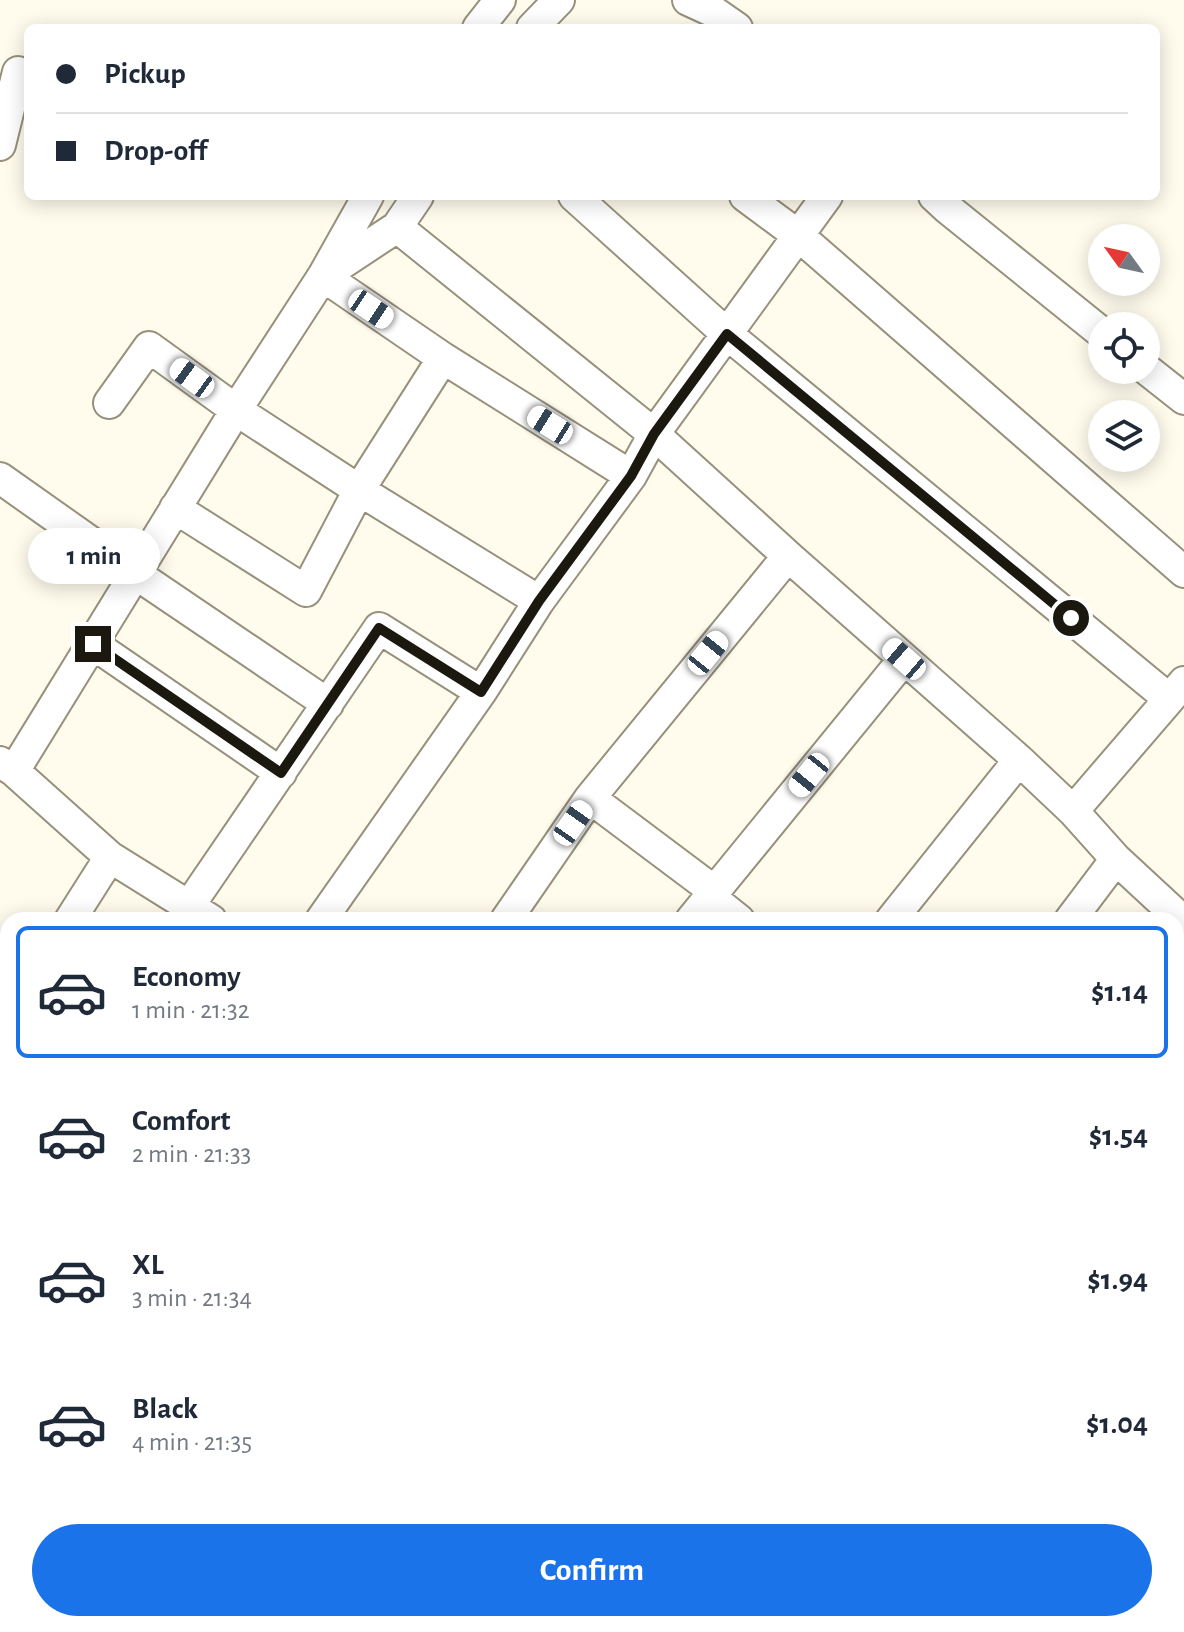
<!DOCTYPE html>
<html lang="en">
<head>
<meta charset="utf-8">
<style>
  body { margin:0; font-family:"Alegreya Sans",sans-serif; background:#f2f2f3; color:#1f2937; height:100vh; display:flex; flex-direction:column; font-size:30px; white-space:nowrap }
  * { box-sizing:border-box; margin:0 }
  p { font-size:26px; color:#747a83 }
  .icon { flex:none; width:44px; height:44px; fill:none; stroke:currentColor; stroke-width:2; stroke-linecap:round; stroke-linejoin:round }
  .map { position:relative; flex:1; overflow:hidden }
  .panel { position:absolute; left:0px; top:912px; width:1184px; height:720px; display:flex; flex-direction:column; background:#fff; border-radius:24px 24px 0 0; box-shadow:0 4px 20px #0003 }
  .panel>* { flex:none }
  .guide { position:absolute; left:24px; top:24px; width:1136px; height:176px; border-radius:12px; box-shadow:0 4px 20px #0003; display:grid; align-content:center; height:176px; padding:0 32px; background:#fff }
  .needle { width:52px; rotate:303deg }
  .controls { position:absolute; left:1088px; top:224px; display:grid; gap:16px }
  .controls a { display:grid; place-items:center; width:72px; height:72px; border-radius:50%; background:#fff; box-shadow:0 4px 20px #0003; font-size:40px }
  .end { position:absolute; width:36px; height:36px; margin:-18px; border:10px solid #1a180f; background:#fff; box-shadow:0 0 0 4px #fff }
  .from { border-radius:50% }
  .bubble { position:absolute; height:56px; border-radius:28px; background:#fff; box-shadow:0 4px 20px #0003; font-size:26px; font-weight:600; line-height:56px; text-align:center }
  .car { position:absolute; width:24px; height:48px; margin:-24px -12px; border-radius:10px; box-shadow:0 0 6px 2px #0007; background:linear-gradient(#fff 24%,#345 0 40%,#fff 0 76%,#345 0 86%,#fff 0) }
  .guide b { display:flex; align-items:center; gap:28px; height:76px; font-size:30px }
  .guide b+b { border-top:2px solid #e0e1e3 }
  .guide i { width:20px; height:20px; background:#1f2937 }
  ul { padding:14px 0 0; list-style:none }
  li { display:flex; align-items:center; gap:24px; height:132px; margin:0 16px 12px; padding:0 16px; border:4px solid transparent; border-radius:12px }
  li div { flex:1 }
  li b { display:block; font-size:30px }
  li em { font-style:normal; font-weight:600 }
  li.selected { border-color:#1a73e8 }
  li>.icon { width:72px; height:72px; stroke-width:1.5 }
  .cta { display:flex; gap:16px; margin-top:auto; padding:16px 32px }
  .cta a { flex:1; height:92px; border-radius:48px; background:#1a73e8; color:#fff; font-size:32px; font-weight:600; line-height:92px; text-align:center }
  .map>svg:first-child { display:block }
</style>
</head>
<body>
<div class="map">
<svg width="1184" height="1632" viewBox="0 0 1184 1632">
  <rect width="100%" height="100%" fill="#fffbed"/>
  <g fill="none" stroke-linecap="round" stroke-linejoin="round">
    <defs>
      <path id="minor" d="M688 0 714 12 737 28
        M478 28 500 0
        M532 28 559 0
        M0 145 18 72
        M418 196 397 227 323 276 443 358 631 476
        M574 196 727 334 1169 699
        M745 196 799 236 1184 572
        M934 196 947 208 1102 333
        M397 227 654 434 788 556 1019 760 1073 811 1184 682
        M1146 369 1184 399
        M109 403 149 347 236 410 359 490 539 601
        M0 478 136 574 328 704
        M175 508 306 591 359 490 443 358
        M93 644 281 773
        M0 762 14 771 110 857 211 920
        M14 771 236 410 323 276 368 196
        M590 798 714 891
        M1073 811 1116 859 1184 922
        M709 896 739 920
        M189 906 379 628 481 692
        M70 920 110 857
        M321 920 481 692 539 601 631 476 654 434 827 196
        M506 920 590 798 788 556
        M691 920 904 659
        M891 920 1019 760
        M1070 920 1116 859
        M0 1030 8 1018
        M1176 1050 1184 1041
        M1176 1278 1184 1267
        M0 1400 8 1388
        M1176 1581 1184 1570
        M178 1624 181 1632
        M760 1624 779 1632
        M12 1632 17 1624
        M207 1632 222 1624
        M915 1632 921 1624
        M1139 1632 1145 1624"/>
    </defs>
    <use href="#minor" stroke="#97917b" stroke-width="34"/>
    <use href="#minor" stroke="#fff" stroke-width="30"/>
  </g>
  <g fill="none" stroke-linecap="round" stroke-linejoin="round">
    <path stroke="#1a180f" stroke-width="10" d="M93 644 281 773 379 628 481 692 539 601 631 476 654 434 727 334 1071 618"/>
  </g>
</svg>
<div class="controls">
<a><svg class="needle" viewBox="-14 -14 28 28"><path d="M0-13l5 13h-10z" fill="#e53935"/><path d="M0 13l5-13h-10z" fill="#747a83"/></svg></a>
<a><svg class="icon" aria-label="locate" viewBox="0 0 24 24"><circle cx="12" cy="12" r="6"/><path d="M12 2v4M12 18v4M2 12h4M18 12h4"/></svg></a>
<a><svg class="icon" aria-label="layers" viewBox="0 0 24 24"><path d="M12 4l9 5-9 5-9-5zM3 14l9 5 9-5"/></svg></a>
</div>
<i class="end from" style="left:1071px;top:618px"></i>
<i class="end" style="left:93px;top:644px"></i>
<div class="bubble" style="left:28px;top:528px;width:132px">1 min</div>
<i class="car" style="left:371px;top:309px;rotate:124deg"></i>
<i class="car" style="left:192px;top:378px;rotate:306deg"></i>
<i class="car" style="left:550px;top:425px;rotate:302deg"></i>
<i class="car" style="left:708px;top:653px;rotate:39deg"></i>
<i class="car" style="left:904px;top:659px;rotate:311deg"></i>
<i class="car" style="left:809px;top:775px;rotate:219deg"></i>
<i class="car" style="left:573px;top:823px;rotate:35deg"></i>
<div class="guide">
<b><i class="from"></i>Pickup</b>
<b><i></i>Drop-off</b>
</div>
<section class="panel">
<ul>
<li class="selected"><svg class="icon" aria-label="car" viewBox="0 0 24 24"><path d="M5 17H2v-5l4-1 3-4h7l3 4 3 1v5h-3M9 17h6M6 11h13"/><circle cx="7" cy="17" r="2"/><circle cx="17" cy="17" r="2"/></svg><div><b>Economy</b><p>1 min · 21:32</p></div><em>$1.14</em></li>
<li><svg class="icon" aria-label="car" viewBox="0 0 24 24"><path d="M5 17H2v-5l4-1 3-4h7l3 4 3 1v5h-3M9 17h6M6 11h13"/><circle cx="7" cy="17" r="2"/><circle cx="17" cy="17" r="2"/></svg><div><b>Comfort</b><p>2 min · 21:33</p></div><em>$1.54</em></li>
<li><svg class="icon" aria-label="car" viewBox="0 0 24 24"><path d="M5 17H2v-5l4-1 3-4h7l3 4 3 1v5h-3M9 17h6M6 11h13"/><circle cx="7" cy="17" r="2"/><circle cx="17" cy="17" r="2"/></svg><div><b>XL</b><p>3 min · 21:34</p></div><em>$1.94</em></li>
<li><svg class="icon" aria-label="car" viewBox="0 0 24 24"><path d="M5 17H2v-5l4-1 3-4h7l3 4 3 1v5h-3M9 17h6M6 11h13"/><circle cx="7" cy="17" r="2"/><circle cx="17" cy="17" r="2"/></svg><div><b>Black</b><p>4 min · 21:35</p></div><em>$1.04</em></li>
</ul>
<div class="cta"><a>Confirm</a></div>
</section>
</div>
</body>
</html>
